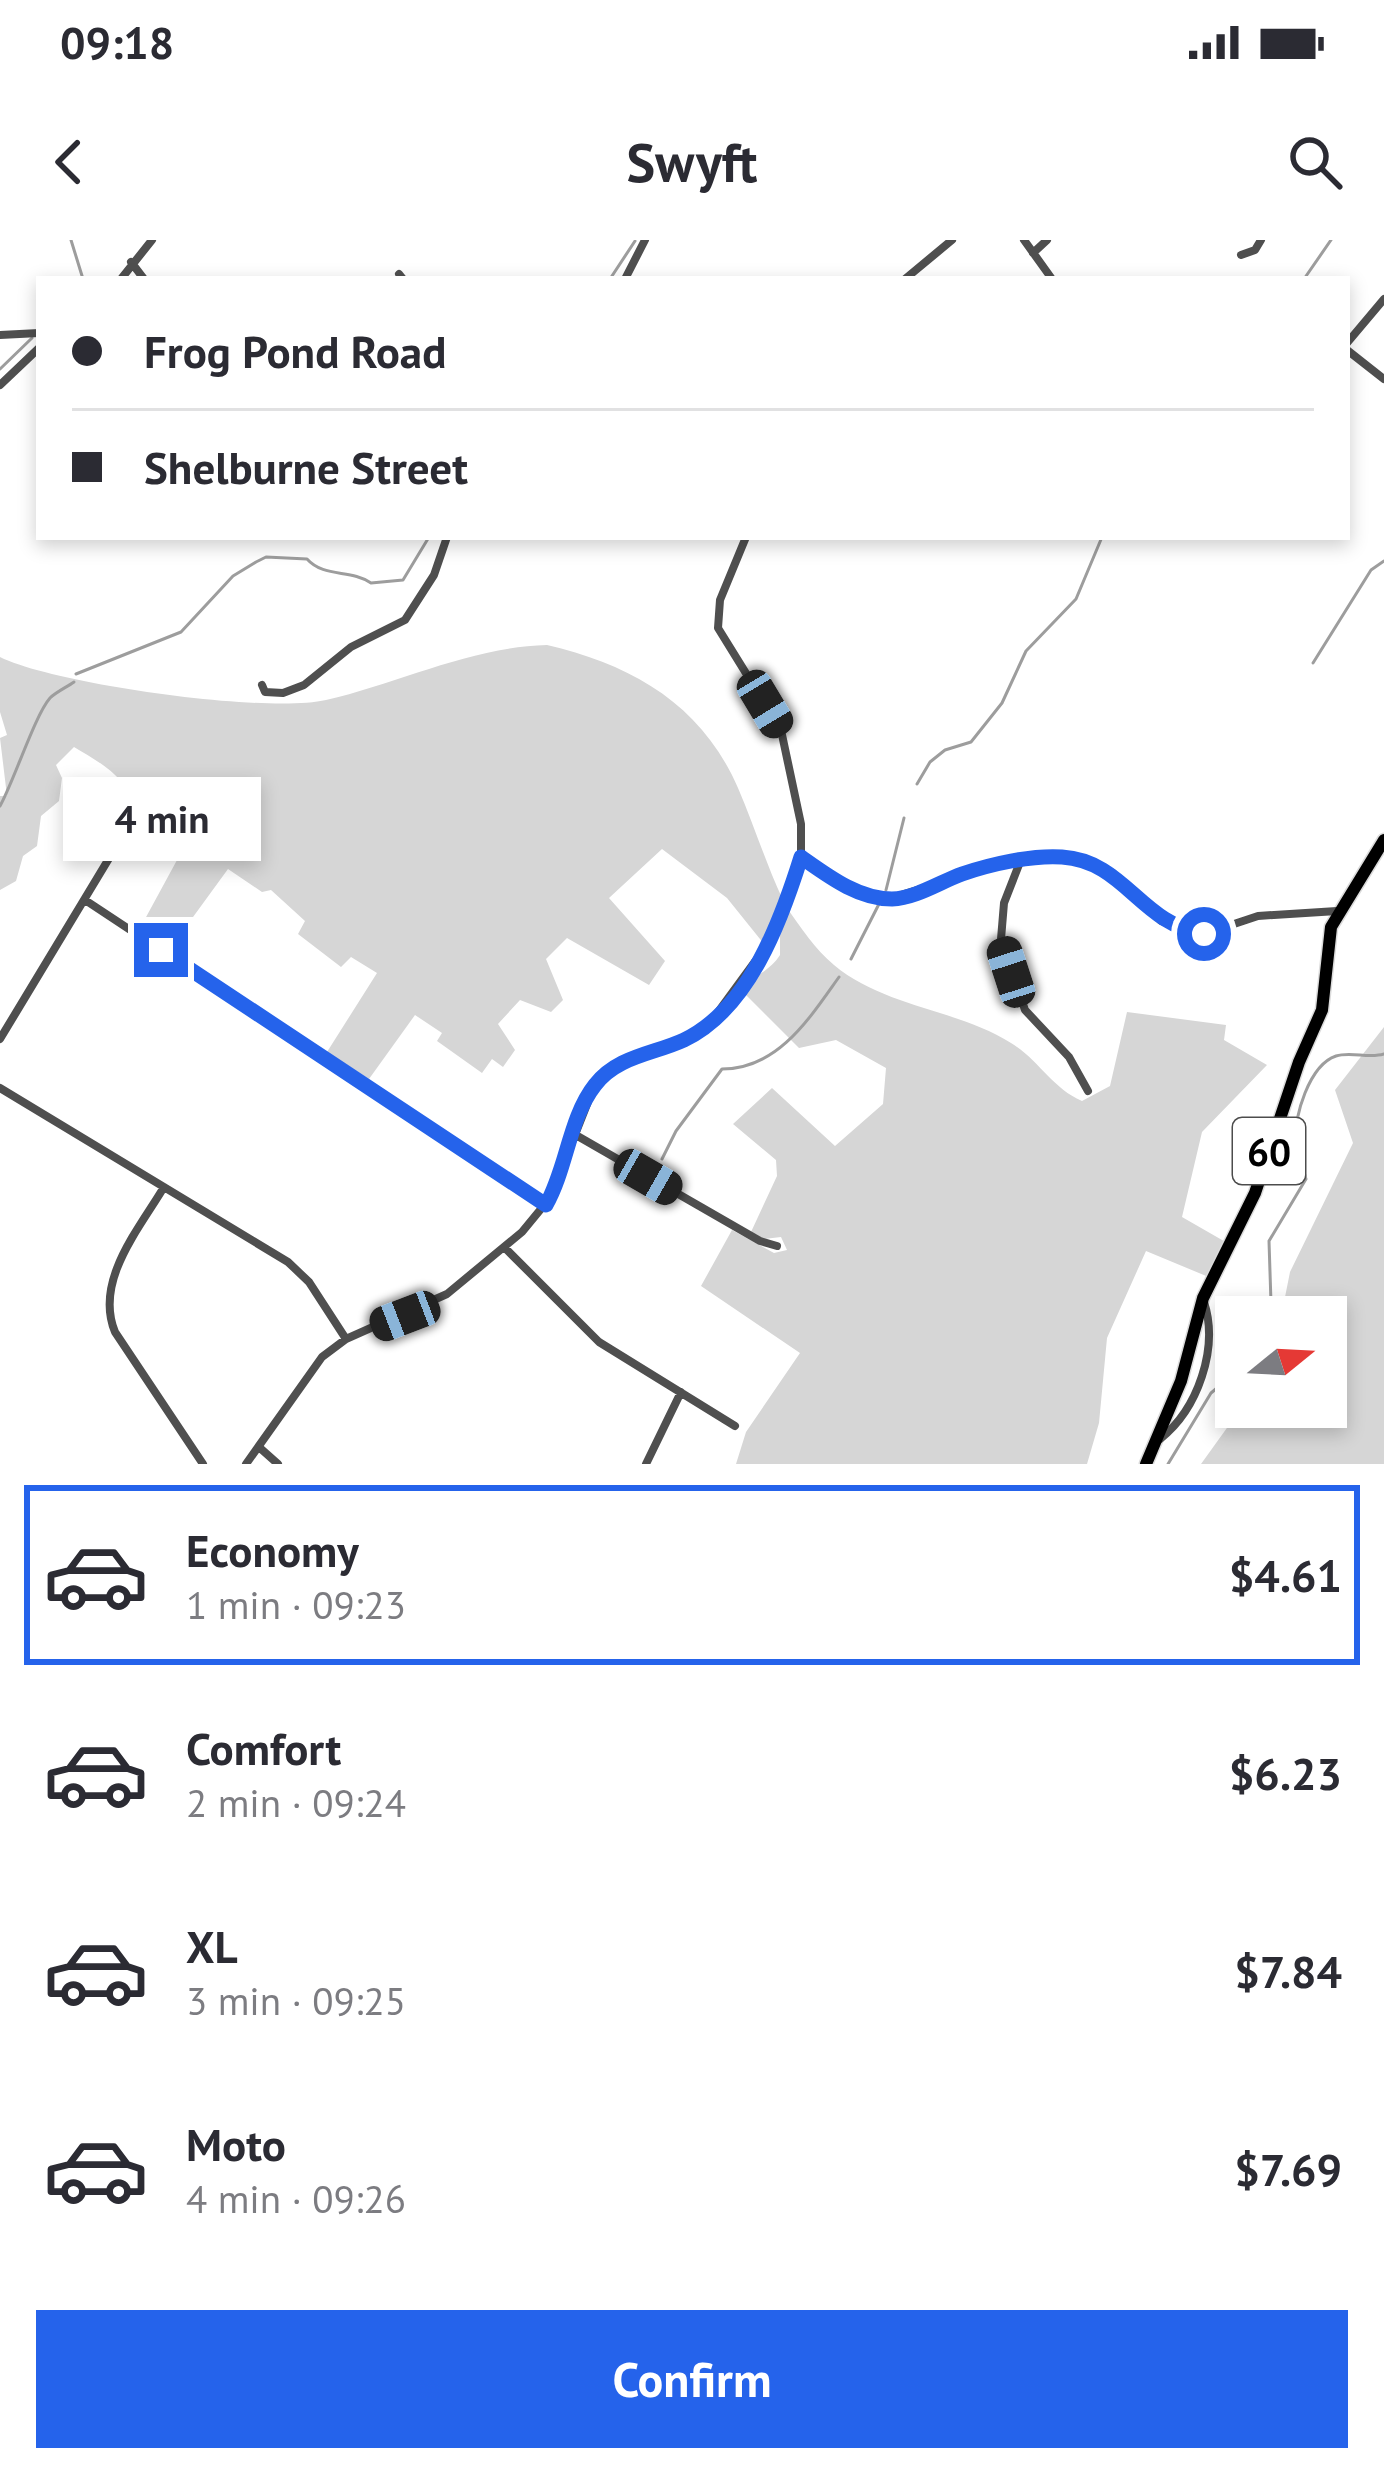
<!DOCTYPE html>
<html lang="en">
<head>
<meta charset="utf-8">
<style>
  body { margin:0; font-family:"PT Sans",sans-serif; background:#f7f7f7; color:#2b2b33; height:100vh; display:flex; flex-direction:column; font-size:45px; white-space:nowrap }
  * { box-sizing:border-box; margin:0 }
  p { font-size:39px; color:#7c7c81 }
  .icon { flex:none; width:66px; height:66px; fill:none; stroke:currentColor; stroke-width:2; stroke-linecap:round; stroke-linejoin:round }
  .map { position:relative; height:1224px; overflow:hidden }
  .side { display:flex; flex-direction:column; background:#fff; flex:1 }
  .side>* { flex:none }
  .top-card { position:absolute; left:36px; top:36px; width:1314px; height:264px; border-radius:0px; box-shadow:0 6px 18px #0003; display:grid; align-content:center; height:264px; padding:0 36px; background:#fff }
  .needle { width:78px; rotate:72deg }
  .controls { position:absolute; left:1215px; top:1056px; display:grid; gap:24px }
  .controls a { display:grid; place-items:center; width:132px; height:132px; border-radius:0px; background:#fff; box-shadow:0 6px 18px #0003; font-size:60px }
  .end { position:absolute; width:54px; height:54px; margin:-27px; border:15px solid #2563eb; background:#fff; box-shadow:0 0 0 6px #fff }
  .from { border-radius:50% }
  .bubble { position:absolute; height:84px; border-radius:0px; background:#fff; box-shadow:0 6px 18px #0003; font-size:39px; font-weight:700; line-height:84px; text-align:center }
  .car { position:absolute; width:36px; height:72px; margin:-36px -18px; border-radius:15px; box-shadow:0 0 9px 3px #0007; background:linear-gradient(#222 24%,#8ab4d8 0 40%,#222 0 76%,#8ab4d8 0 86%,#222 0) }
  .top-card b { display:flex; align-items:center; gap:42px; height:114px; font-size:45px }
  .top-card b+b { border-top:3px solid #e1e1e2 }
  .top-card i { width:30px; height:30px; background:#2b2b33 }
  ul { padding:21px 0 0; list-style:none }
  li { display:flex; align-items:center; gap:36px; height:180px; margin:0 24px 18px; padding:0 12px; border:6px solid transparent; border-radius:0px }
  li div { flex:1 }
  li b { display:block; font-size:45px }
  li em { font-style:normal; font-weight:700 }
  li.current { border-color:#2563eb }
  li>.icon { width:108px; height:108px; stroke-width:1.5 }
  .button { display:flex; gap:24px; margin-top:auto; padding:24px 36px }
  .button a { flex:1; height:138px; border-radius:0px; background:#2563eb; color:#fff; font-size:48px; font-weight:700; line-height:138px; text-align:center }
  .status { display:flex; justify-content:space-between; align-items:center; height:84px; padding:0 60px; background:#fff; direction:ltr }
  .status svg { height:33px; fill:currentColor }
  header { display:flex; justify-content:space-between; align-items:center; height:156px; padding:0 36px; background:#fff; font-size:54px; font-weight:700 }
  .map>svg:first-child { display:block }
</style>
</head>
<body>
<div class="status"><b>09:18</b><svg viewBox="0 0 49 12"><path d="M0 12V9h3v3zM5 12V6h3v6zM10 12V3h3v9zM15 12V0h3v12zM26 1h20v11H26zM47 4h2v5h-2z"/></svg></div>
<header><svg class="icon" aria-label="back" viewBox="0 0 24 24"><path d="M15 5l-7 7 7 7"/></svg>Swyft<svg class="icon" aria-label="search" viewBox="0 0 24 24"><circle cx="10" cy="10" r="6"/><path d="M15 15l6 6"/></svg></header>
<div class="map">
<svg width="1384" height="1224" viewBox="0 0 1384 1224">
  <rect width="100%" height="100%" fill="#fff"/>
  <path fill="#d6d6d6" d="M547 405C633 425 702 465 738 548 754 585 766 624 783 660L764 704 727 658 662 609 609 658 665 721 649 745 567 698 546 719 563 760 551 772 520 760 498 784 515 810 503 827 492 819 482 833 437 801 442 793 415 775 369 839 327 812 377 733 351 717 341 727 298 694 305 681 271 650 262 652 228 629 169 710 139 690 189 598 154 575 147 578 142 569 132 566C129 537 97 521 74 507L56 525 62 538 59 561 41 576 37 606 23 616 16 641 0 650V556H7L0 498 7 495 0 472V417C54 444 266 474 326 460 400 443 470 407 547 405Z
    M787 668C801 688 815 709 834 725 884 767 957 769 1011 803 1039 820 1052 848 1082 861L1110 846 1127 772 1226 785 1224 800 1267 825 1202 892 1182 977 1229 1004 1211 1038 1146 1011 1107 1098 1099 1183 1087 1224H736L746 1192 800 1113 701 1046 732 990 774 1013 787 1010 781 997 764 999 751 992 777 936 776 920 733 884 772 848 835 906 883 864 886 828 836 800 799 808 742 751C754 735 770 731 780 715V687Z
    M1384 787V1224H1201L1242 1167H1326V1077H1281L1290 1032 1353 903 1335 850Z"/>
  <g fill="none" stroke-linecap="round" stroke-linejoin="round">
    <path stroke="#9d9d9d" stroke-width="3" d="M71 0 83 39
      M610 39 635 1
      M1304 39 1331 0
      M0 129 32 98
      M1313 423 1371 330 1384 321
      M76 434 181 392 233 336 256 322 266 317 307 319C324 338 351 329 371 343L403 340 429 297
      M917 544 930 522 945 510 971 502 1002 463 1026 411 1076 359 1102 297
      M0 566C14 541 35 475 50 458 56 452 67 447 74 442
      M886 650 904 578
      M851 719 880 662
      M662 919 676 891 722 829C778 829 809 779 839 737
      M1261 1077 1271 1063 1269 1001 1306 939C1303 926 1295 915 1295 902 1294 877 1309 825 1336 816 1351 811 1369 819 1384 814
      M1168 1224 1211 1153 1236 1132"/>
    <defs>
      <path id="primary" d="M1146 1224 1181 1141 1203 1058 1255 953 1299 822 1322 770 1331 687 1384 600"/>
    </defs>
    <use href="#primary" stroke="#dbdbdb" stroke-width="15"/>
    <path stroke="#4f4f4f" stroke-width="8" d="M1024 0 1052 39
      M1033 13 1047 0
      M1241 15 1255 10 1261 0
      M131 22 144 39
      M399 34 403 39
      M121 39 152 0
      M625 39 645 0
      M905 39 952 0
      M0 95 39 93
      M1347 103 1384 59
      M1347 110 1384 139
      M0 145 39 108
      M262 445 265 452 283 453 304 445 351 407 405 380 434 335 447 297
      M801 617 849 649 888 659 994 626 1059 616 1090 622 1113 633 1161 681 1204 694 1258 676 1337 671
      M1020 622 1004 663 1001 699 1025 770 1069 817 1088 851
      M85 660 546 965
      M0 799 134 577
      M0 848 288 1022 309 1042 346 1099
      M574 894 760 1001 777 1006
      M164 947C139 989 94 1041 115 1092L203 1224
      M505 1008 599 1102 735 1186
      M1160 1199C1198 1169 1219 1108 1204 1062
      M260 1208 278 1224
      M246 1224 322 1117 346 1099 447 1054 522 992 550 958 595 844 626 820 684 800 710 783 767 705 801 617V584L781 490 718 388 720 360 746 297
      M646 1224 681 1152"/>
    <use href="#primary" stroke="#000" stroke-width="12"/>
  </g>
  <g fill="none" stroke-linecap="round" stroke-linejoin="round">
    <path stroke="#2563eb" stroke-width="15" d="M161 710 546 965C567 928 569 878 595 845 617 816 654 814 684 800 749 769 781 681 801 617 828 636 858 659 892 659 916 658 940 642 962 634 991 624 1031 615 1062 617 1125 621 1140 684 1204 694"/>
  </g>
  <g text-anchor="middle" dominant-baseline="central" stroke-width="9" stroke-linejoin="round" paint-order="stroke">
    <rect fill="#fff" stroke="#4c4c4c" stroke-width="3" x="1233" y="878" width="72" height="66" rx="9"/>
    <g font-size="39" font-weight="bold" fill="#000">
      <text x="1269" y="911">60</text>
    </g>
  </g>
</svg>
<div class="controls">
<a><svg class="needle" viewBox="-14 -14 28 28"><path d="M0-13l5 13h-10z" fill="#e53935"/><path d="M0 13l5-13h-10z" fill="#7c7c81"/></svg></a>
</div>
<i class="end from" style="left:1204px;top:694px"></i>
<i class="end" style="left:161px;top:710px"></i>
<div class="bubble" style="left:63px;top:537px;width:198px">4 min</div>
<i class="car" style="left:765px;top:464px;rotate:149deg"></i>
<i class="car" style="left:1011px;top:732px;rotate:342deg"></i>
<i class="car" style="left:648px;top:937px;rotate:120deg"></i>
<i class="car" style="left:405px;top:1076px;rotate:249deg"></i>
<div class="top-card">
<b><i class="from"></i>Frog Pond Road</b>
<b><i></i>Shelburne Street</b>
</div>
</div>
<section class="side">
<ul>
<li class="current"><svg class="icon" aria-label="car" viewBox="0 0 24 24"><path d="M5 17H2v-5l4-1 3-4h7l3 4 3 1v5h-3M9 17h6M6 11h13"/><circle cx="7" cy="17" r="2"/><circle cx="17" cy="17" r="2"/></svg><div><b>Economy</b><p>1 min · 09:23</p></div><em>$4.61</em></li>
<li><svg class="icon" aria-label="car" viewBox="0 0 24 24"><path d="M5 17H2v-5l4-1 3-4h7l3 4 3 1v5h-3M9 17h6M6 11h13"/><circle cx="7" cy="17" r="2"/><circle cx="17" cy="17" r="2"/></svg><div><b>Comfort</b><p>2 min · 09:24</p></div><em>$6.23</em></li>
<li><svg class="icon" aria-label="car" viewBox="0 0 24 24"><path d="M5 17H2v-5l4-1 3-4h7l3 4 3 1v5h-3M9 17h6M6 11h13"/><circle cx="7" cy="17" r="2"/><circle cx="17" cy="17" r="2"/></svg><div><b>XL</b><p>3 min · 09:25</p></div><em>$7.84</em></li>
<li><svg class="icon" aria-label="car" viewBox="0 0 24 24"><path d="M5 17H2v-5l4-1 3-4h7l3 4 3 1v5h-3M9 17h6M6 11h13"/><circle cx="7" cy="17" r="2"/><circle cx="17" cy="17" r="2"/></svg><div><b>Moto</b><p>4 min · 09:26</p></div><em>$7.69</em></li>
</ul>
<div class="button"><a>Confirm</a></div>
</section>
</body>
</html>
